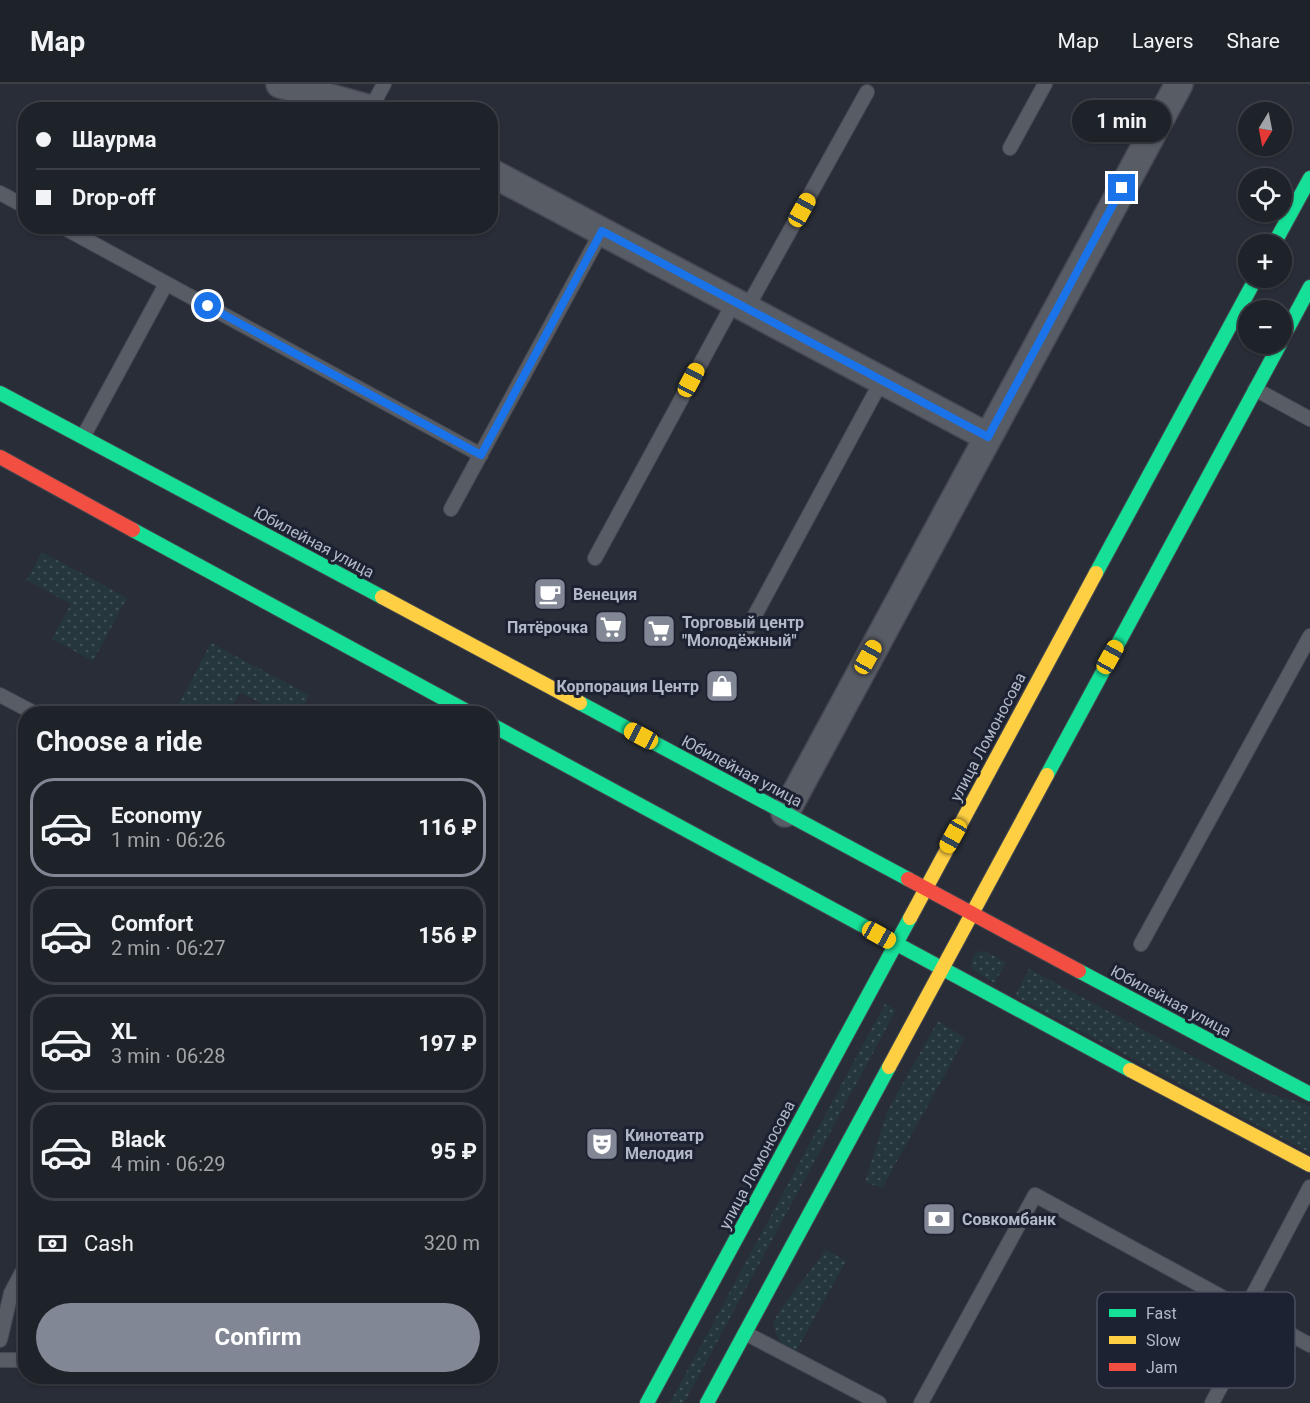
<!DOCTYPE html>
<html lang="en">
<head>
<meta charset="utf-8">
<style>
  body { margin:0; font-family:Roboto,sans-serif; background:#2b2f35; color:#f1f3f6; height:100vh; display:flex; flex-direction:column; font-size:22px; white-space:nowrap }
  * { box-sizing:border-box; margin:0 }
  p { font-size:20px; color:#a1a4a8 }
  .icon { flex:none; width:33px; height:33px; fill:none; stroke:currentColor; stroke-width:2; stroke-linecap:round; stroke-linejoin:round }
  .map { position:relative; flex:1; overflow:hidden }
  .side { position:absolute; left:18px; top:622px; width:480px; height:678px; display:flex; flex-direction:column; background:#1e2229; border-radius:24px; box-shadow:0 2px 4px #0004,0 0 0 2px #3c3f46 }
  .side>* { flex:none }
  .hud { position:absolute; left:18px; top:18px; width:480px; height:132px; border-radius:24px; box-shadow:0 2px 4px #0004,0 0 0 2px #3c3f46; display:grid; align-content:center; height:132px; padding:0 18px; background:#1e2229 }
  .needle { width:39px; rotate:190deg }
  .buttons { position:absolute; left:1238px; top:18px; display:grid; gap:12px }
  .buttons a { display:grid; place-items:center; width:54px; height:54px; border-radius:50%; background:#1e2229; box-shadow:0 2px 4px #0004,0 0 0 2px #3c3f46; font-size:30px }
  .end { position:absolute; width:27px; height:27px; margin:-14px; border:8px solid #1a73e8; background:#fff; box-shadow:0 0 0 3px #fff }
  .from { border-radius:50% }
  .bubble { position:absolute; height:42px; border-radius:21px; background:#1e2229; box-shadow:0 2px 4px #0004,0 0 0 2px #3c3f46; font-size:20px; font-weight:700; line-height:42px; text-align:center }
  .car { position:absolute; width:18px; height:36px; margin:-18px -9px; border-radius:8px; box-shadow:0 0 4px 2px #0007; background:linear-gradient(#f5c518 24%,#345 0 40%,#f5c518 0 76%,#345 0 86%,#f5c518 0) }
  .hud b { display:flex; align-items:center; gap:21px; height:57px; font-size:22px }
  .hud b+b { border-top:2px solid #3c3f46 }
  .hud i { width:15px; height:15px; background:#f1f3f6 }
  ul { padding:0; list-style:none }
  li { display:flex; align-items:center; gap:18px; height:99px; margin:0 12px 9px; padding:0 6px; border:3px solid #3c3f46; border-radius:24px }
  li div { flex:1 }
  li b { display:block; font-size:22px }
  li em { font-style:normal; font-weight:700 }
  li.selected { border-color:#828795 }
  li>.icon { width:54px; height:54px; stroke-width:1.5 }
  h2 { padding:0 18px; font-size:27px; line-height:72px }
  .pay { display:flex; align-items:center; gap:15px; height:66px; padding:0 18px; font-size:22px }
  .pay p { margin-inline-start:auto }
  .button { display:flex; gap:12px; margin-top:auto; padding:12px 18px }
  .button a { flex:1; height:69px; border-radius:36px; background:#828795; color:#fff; font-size:24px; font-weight:700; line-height:69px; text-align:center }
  header { display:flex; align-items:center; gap:36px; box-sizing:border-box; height:84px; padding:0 30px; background:#1e2229; border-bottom:2px solid #3c3f46 }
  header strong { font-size:28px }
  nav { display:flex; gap:33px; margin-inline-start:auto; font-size:21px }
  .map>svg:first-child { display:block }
</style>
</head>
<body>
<header>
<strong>Map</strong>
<nav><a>Map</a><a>Layers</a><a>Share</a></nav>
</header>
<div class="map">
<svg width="1310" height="1319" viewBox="0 0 1310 1319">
  <defs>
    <pattern id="grass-dots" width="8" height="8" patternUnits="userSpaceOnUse" patternTransform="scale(1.5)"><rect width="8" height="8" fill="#25373d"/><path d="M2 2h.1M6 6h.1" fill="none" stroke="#425258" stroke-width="1.8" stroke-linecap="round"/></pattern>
  </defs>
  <rect width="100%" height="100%" fill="#282d37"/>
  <path fill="url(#grass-dots)" d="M42 468 127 514 93 577 52 555 71 520 27 496Z
    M211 559 309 611 299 630H281L240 608 228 630H193L178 622Z
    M981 867 987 868 1006 879 994 899 972 885 971 881 974 870Z
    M1029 885 1258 1007 1302 1019 1310 1023V1069L1015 912Z
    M885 920 896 926 684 1319H670Z
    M938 937 965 954 882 1104 865 1098 887 1028Z
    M826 1166 846 1177 795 1269C781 1263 777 1254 773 1239L780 1226Z"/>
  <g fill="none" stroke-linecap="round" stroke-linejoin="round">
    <defs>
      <path id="lane" d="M371 24 384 0
        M1010 64 1045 0
        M0 109 26 123
        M61 142 481 371
        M747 224 867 8
        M1255 305 1310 335
        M83 353 166 200
        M451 425 602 147
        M595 474 734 218
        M741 557 882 296
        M0 611 36 630
        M1141 860 1310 552
        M490 1174 492 1175
        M1245 1226 1310 1103
        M745 1249 879 1319
        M0 1256 11 1209 26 1181
        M0 1276H26
        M921 1319 1035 1111 1310 1261
        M1212 1319 1258 1233"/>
      <path id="street" d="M280 0 374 26
        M490 88 988 353
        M785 729 1179 0"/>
      <path id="fast" d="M1274 160 1310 94
        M1281 257 1310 203
        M0 309 382 513
        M133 446 472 630
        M1096 489 1256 194
        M580 619 908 795
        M490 640 1130 986
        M1047 691 1280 260
        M1079 887 1310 1010
        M647 1319 910 834
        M707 1319 889 983"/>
      <path id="slow" d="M382 513 580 619
        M910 834 1096 489
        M889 983 1047 691
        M1130 986 1310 1081"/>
      <path id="jam" d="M0 373 133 446
        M908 795 1079 887"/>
    </defs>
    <use href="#lane" stroke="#454850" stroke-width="16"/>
    <use href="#street" stroke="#454850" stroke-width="30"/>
    <use href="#fast" stroke="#454850" stroke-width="16"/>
    <use href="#slow" stroke="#454850" stroke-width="16"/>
    <use href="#jam" stroke="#454850" stroke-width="16"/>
    <use href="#lane" stroke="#585c65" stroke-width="14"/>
    <use href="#street" stroke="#585c65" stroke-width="27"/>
    <use href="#fast" stroke="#16e098" stroke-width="14"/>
    <use href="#slow" stroke="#ffcf43" stroke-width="14"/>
    <use href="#jam" stroke="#f24e42" stroke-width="14"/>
  </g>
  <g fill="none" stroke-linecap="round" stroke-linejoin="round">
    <path stroke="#1a73e8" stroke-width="8" d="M208 222 481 371 602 147 988 353 1122 104"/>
  </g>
  <defs>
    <symbol id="cafe-square" viewBox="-11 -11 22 22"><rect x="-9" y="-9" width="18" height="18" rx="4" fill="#828795" stroke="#1c2232"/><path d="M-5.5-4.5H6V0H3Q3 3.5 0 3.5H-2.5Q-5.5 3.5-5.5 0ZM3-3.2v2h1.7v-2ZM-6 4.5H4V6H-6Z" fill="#fff"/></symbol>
    <symbol id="supermarket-square" viewBox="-11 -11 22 22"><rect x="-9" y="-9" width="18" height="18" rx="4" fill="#828795" stroke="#1c2232"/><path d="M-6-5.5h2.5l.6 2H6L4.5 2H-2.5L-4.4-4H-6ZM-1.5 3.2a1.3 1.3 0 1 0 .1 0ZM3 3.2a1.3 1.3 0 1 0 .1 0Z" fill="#fff"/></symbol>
    <symbol id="shop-square" viewBox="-11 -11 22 22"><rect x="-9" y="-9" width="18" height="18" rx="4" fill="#828795" stroke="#1c2232"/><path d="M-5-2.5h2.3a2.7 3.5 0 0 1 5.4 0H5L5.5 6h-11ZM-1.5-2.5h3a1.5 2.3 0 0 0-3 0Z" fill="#fff"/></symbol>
    <symbol id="theatre-square" viewBox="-11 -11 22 22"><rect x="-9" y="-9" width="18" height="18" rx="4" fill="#828795" stroke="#1c2232"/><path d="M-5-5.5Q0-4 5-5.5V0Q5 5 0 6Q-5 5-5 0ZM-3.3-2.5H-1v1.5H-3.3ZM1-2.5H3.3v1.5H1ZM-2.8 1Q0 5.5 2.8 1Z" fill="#fff"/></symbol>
    <symbol id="bank-square" viewBox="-11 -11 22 22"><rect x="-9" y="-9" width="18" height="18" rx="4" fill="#828795" stroke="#1c2232"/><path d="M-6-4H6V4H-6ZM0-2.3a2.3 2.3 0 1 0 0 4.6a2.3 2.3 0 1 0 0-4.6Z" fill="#fff"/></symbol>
  </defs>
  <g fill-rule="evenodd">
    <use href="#cafe-square" x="531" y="491" width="38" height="38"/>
    <use href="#supermarket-square" x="592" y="524" width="38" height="38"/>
    <use href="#supermarket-square" x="640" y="528" width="38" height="38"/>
    <use href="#shop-square" x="703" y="583" width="38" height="38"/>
    <use href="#theatre-square" x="583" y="1041" width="38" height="38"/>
    <use href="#bank-square" x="920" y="1116" width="38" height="38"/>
  </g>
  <g text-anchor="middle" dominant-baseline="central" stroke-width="6" stroke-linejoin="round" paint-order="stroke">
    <g font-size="16" fill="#b2b8c8" stroke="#1c2232">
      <text transform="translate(314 458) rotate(28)">Юбилейная улица</text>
      <text transform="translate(988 653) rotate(-62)">улица Ломоносова</text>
      <text transform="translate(742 687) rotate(28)">Юбилейная улица</text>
      <text transform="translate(1171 917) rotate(28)">Юбилейная улица</text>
      <text transform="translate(757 1081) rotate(-62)">улица Ломоносова</text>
    </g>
    <g font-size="16" font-weight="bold" fill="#b2b8c8" stroke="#1c2232" text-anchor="start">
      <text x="573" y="510">Венеция</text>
      <text x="682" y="538">Торговый центр<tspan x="682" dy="18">"Молодёжный"</tspan></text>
      <text x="588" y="543" text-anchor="end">Пятёрочка</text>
      <text x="699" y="602" text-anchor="end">Корпорация Центр</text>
      <text x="625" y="1051">Кинотеатр<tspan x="625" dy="18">Мелодия</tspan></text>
      <text x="962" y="1135">Совкомбанк</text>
    </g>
  </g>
  <rect x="1097" y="1208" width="198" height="96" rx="9" fill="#1c2232" stroke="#494f5f" stroke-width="1.5"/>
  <rect x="1109" y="1225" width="27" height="8" fill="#16e098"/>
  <rect x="1109" y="1252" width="27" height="8" fill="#ffcf43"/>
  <rect x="1109" y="1279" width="27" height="8" fill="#f24e42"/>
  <g font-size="16" fill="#b2b8c8">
    <text x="1146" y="1235">Fast</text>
    <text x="1146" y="1262">Slow</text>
    <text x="1146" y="1289">Jam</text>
  </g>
</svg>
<div class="buttons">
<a><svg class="needle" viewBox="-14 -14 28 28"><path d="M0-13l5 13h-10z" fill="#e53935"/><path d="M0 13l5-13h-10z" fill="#a1a4a8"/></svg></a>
<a><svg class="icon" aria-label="locate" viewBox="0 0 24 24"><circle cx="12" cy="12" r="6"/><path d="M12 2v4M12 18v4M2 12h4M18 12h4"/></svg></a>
<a>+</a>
<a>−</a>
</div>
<i class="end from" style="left:208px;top:222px"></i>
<i class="end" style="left:1122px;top:104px"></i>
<div class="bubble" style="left:1072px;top:16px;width:99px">1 min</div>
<i class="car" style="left:802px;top:126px;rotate:29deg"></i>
<i class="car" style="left:691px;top:296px;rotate:28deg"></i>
<i class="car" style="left:868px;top:573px;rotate:29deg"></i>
<i class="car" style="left:1110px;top:573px;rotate:29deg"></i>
<i class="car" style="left:641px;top:652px;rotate:298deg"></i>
<i class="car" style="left:953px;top:752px;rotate:209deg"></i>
<i class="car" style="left:879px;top:851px;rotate:119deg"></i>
<div class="hud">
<b><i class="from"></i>Шаурма</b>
<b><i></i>Drop-off</b>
</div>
<section class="side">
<h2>Choose a ride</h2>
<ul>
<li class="selected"><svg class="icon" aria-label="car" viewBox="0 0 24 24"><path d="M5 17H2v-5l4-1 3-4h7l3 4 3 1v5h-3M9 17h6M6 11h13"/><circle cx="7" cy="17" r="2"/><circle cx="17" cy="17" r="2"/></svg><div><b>Economy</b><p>1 min · 06:26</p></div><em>116 ₽</em></li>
<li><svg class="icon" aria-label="car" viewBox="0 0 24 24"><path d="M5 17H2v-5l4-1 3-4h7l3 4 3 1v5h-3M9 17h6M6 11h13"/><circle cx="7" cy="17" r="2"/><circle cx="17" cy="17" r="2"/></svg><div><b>Comfort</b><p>2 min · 06:27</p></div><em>156 ₽</em></li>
<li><svg class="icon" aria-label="car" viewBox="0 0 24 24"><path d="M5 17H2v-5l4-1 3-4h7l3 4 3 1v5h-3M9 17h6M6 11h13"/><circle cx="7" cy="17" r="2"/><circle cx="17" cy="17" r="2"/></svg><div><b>XL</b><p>3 min · 06:28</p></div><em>197 ₽</em></li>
<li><svg class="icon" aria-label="car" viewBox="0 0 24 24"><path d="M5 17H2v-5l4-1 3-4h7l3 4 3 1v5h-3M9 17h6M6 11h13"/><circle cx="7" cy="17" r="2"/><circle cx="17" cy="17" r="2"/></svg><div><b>Black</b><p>4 min · 06:29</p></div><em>95 ₽</em></li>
</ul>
<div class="pay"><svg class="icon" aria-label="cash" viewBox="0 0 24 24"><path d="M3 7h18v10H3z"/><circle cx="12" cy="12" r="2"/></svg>Cash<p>320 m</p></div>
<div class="button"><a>Confirm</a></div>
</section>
</div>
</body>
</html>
